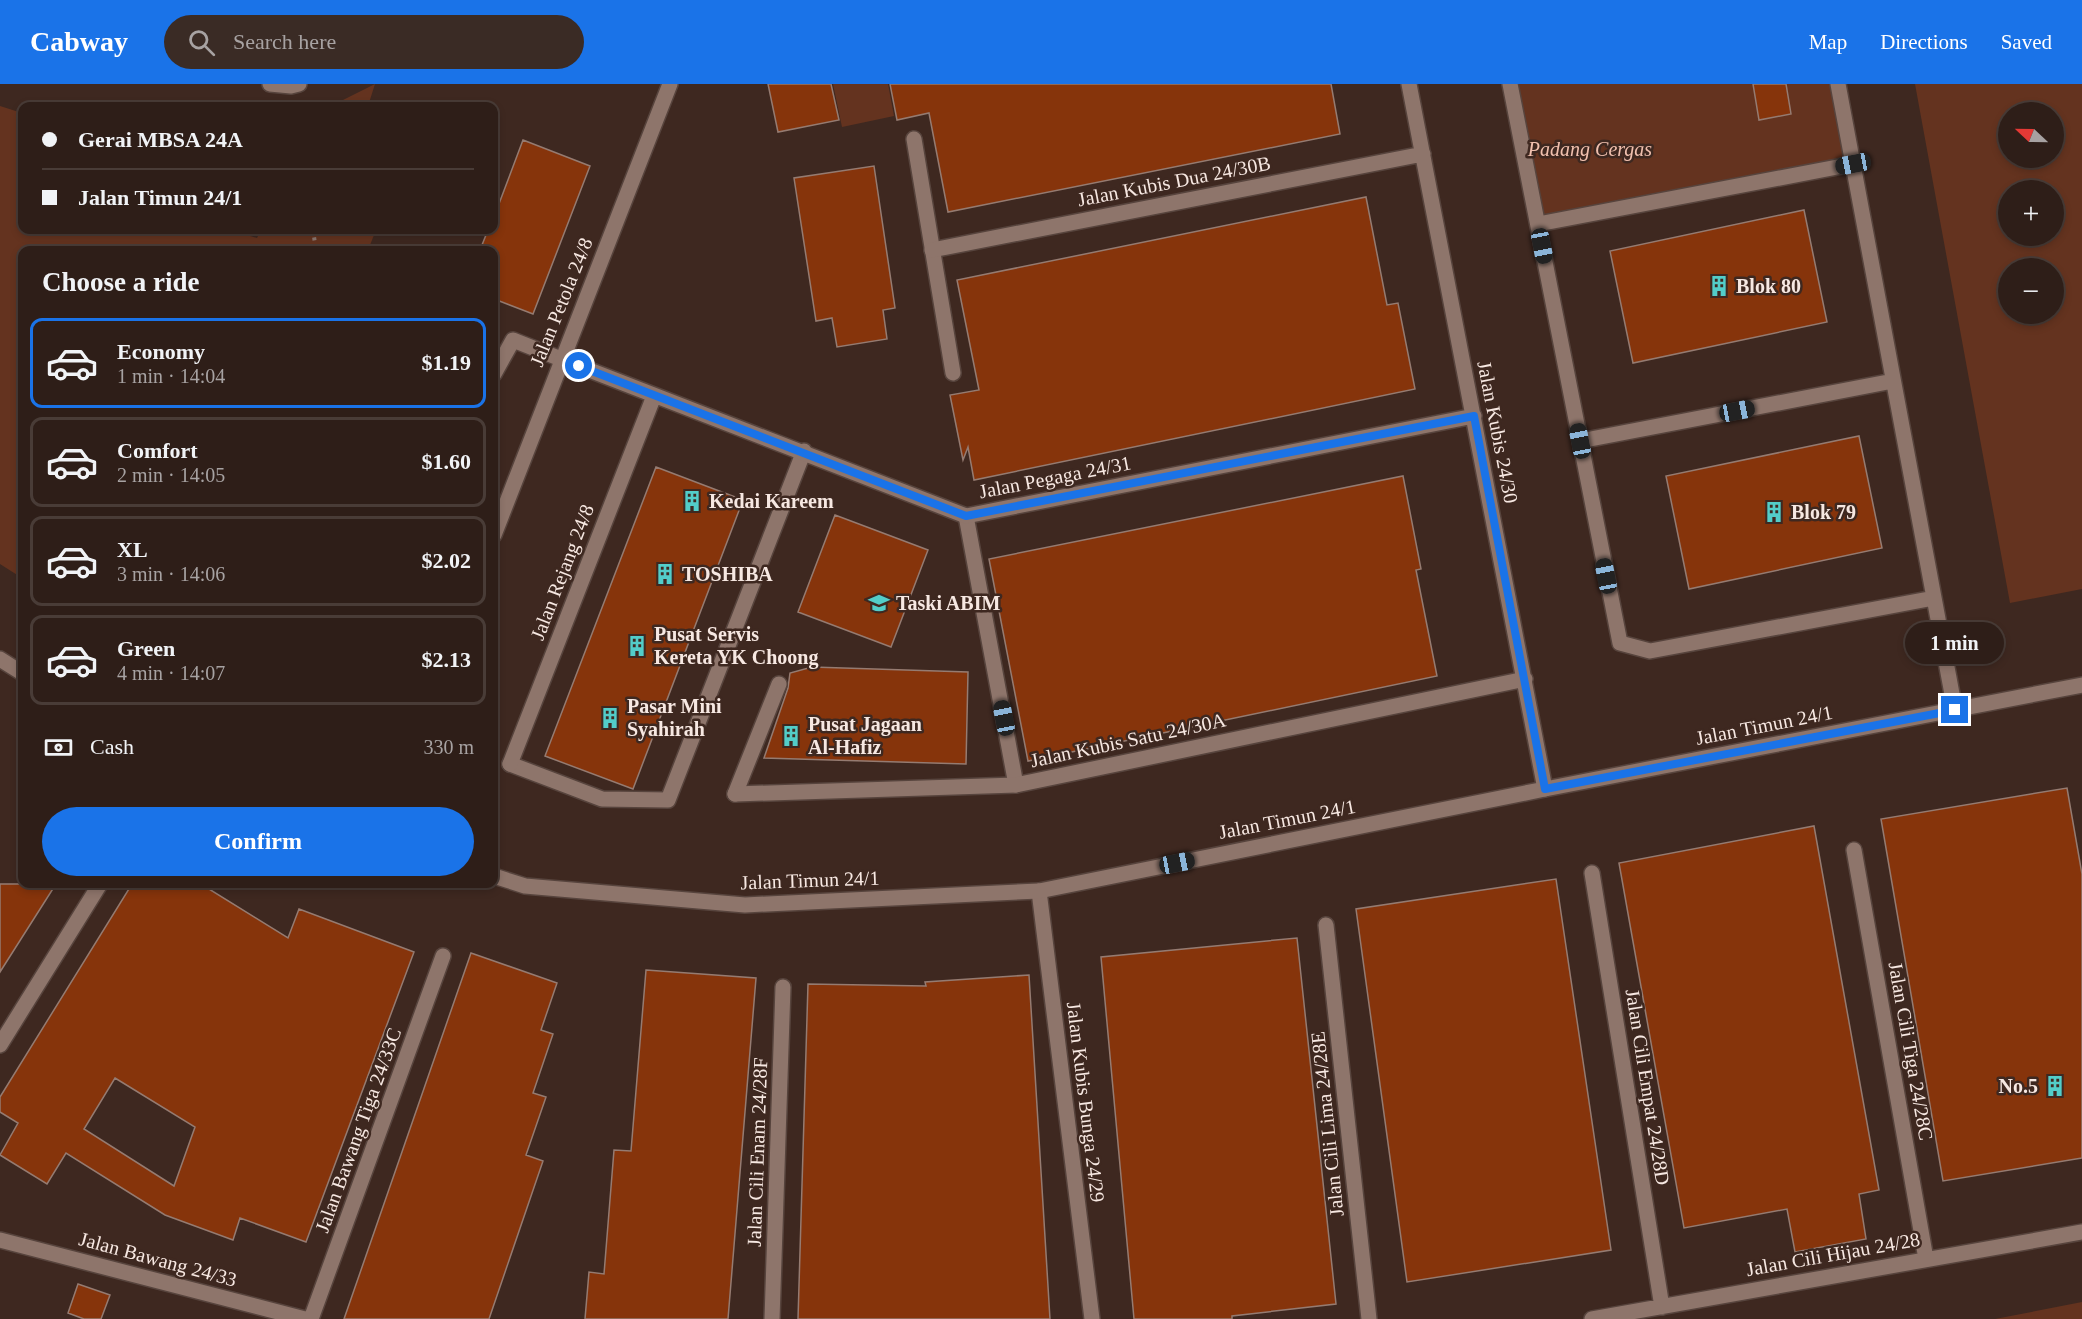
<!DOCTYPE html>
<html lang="en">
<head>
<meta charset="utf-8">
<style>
  body { margin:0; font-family:Georgia,serif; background:#3a2b25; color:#f1f3f6; height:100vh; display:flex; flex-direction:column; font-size:22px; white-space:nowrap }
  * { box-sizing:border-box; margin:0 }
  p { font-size:20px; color:#a7a2a2 }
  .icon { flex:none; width:33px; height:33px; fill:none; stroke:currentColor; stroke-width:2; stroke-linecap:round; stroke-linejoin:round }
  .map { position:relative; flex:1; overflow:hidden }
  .drawer { position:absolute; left:18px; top:162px; width:480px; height:642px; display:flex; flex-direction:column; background:#2e1e18; border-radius:12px; box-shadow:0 3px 9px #0003,0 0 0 2px #493c37 }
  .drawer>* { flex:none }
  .banner { position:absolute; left:18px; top:18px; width:480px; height:132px; border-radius:12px; box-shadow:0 3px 9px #0003,0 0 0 2px #493c37; display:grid; align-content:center; height:132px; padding:0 24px; background:#2e1e18 }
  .needle { width:39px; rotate:292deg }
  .buttons { position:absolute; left:1998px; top:18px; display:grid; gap:12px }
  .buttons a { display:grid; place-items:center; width:66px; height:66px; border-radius:50%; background:#2e1e18; box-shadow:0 3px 9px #0003,0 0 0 2px #493c37; font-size:30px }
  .end { position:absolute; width:27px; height:27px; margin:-14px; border:8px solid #1a73e8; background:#fff; box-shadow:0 0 0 3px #fff }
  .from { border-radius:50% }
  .bubble { position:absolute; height:42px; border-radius:21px; background:#2e1e18; box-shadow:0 3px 9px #0003,0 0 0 2px #493c37; font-size:20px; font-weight:700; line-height:42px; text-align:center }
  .car { position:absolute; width:18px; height:36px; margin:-18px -9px; border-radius:8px; box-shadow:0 0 4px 2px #0007; background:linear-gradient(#222 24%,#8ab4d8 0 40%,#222 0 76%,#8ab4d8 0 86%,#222 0) }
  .banner b { display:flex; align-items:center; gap:21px; height:57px; font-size:22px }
  .banner b+b { border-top:2px solid #493c37 }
  .banner i { width:15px; height:15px; background:#f1f3f6 }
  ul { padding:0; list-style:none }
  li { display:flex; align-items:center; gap:18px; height:90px; margin:0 12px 9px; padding:0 12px; border:3px solid #493c37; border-radius:12px }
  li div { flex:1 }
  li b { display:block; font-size:22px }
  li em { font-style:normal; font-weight:700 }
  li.selected { border-color:#1a73e8 }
  li>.icon { width:54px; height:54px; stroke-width:1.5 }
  h2 { padding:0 24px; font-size:27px; line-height:72px }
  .pay { display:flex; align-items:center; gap:15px; height:66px; padding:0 24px; font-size:22px }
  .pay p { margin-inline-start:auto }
  .button { display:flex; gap:12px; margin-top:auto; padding:12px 24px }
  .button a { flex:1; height:69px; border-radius:36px; background:#1a73e8; color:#fff; font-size:24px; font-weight:700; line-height:69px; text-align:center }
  header { display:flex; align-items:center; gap:36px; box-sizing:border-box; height:84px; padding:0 30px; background:#1a73e8; color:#fff }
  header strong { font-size:28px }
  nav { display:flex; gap:33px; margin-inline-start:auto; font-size:21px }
  .search { width:420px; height:54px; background:#3a2b25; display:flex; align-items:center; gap:15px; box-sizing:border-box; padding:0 21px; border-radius:33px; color:#a7a2a2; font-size:22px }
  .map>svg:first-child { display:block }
</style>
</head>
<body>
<header>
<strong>Cabway</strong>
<div class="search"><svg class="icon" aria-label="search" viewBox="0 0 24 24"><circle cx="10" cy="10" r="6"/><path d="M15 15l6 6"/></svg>Search here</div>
<nav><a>Map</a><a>Directions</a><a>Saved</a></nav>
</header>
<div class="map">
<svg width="2082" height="1235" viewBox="0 0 2082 1235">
  <rect width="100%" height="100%" fill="#3e2820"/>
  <path fill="#64331f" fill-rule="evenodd" d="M375 0 368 22H331Z
    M833 0H888L894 32 842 43Z
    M1510 0H1838L1853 80 1538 140Z
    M1915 0H2082V505L2010 519ZM2054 28V74H2008V28ZM2008 106H2054V152H2008ZM2054 184V230H2008V184Z
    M0 22 22 29V146H230L257 154 261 146H376L368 166H22V494L0 480Z
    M2082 1218V1235H1995Z"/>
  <path fill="#86340b" stroke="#957b71" stroke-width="1.5" fill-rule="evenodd" d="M768 0H831L839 36 778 48Z
    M890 0H1331L1340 50 948 128 929 29 897 36Z
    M1753 0H1786L1791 30 1759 36Z
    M523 56 590 82 533 230 494 215V166H480L488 146H494V133Z
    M874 82 895 224 883 226 887 255 837 263 832 234 816 237 794 94Z
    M1366 113 1387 221 1398 219 1415 305 974 396 968 363 963 376 950 311 979 306 957 196Z
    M1804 126 1827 238 1633 279 1610 167Z
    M1859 352 1882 464 1689 505 1666 392Z
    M656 383 743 416 633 705 545 672Z
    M1403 392 1421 485 1416 486 1437 592 1028 677 989 475Z
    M835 431 928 466 891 563 798 528Z
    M812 583 968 588 966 680 764 674 788 604 790 589Z
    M2067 704 2082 790V1074L1943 1097 1881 735Z
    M1814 742 1879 1106 1859 1110 1866 1155 1795 1168 1787 1125 1684 1144 1619 779Z
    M1556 795 1611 1166 1407 1198 1356 825Z
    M0 800H56L0 888Z
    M132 800H201L288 854 299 825 414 868 306 1158 240 1134 233 1156 165 1131 66 1069 47 1100 0 1071 18 1039 0 1028V1013ZM115 994 195 1043 174 1102 84 1045Z
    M1297 854 1336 1220 1232 1232V1235H1134L1101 873Z
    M471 869 557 899 541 946 553 950 533 1009 546 1013 526 1071 543 1077 489 1235H344Z
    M646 886 756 894 728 1235H585L589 1188 604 1190 614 1066 631 1067Z
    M1029 891 1050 1235H798L808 900 926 902 925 898Z
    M78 1200 110 1211 101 1235H84L68 1229Z"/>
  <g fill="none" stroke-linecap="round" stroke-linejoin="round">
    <defs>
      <path id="lane" d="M270 0 291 2 299 0
        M1510 0 1620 559 1650 567 1934 514
        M1838 0 1955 626
        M914 55 953 289
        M1538 140 1853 80
        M494 290 513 256 561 275
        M1580 357 1893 297
        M966 432 1016 701
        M510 680 602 715 668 716 804 367
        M735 710 779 600"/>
      <path id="street" d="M1409 0 1545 705
        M932 166 1423 70
        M561 275 966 432 1474 332
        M510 680 654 312
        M735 710 1016 701 1525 595
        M1854 766 1926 1175
        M1592 789 1662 1223
        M1039 807 1092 1235
        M1326 841 1369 1235
        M0 961 100 800
        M0 1156 305 1235
        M311 1235 443 872
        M772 1235 783 903
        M1592 1235 2082 1148"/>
      <path id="secondary" d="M494 451 670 0
        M0 575 22 589
        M494 792 525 802 745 821 1039 807 1545 705 2082 601"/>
    </defs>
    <use href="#lane" stroke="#57443d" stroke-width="18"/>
    <use href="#street" stroke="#57443d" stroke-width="18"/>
    <use href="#secondary" stroke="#57443d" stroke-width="18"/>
    <path stroke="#8b7770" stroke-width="4" stroke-dasharray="3 4.5" stroke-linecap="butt" d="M313 146 316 166"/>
    <use href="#lane" stroke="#8e756b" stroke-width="15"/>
    <use href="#street" stroke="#8e756b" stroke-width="15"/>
    <use href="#secondary" stroke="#8e756b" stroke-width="15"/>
  </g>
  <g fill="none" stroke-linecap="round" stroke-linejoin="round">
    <path stroke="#1a73e8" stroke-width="8" d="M579 282 966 432 1474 332 1545 705 1955 626"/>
  </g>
  <defs>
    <symbol id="building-bare" viewBox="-9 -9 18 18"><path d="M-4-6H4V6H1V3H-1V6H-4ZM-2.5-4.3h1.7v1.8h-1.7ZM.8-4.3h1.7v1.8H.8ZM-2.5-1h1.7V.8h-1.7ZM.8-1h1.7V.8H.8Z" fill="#53cdc9" stroke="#3e2820" stroke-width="2.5" paint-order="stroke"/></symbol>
    <symbol id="school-bare" viewBox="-9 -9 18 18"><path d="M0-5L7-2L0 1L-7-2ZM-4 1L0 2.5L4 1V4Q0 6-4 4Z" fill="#53cdc9" stroke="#3e2820" stroke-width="2.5" paint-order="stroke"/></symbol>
  </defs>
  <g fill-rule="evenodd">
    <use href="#building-bare" x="1704" y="187" width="30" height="30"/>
    <use href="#building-bare" x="677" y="402" width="30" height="30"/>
    <use href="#building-bare" x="1759" y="413" width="30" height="30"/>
    <use href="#building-bare" x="650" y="475" width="30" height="30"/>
    <use href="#school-bare" x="864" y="504" width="30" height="30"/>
    <use href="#building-bare" x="622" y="547" width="30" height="30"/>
    <use href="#building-bare" x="595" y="619" width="30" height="30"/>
    <use href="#building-bare" x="776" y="637" width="30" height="30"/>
    <use href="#building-bare" x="2040" y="987" width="30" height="30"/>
  </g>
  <g text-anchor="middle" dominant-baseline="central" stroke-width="5" stroke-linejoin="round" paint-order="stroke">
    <g font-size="20" font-style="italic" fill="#f1c0ae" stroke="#3e2820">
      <text x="1590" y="65">Padang Cergas</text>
    </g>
    <g font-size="20" fill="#f7e8e2" stroke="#3e2820">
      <text transform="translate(1174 97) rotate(-11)">Jalan Kubis Dua 24/30B</text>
      <text transform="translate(561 218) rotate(-68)">Jalan Petola 24/8</text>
      <text transform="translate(1498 348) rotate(79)">Jalan Kubis 24/30</text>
      <text transform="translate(1055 393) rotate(-11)">Jalan Pegaga 24/31</text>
      <text transform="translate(562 488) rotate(-69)">Jalan Rejang 24/8</text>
      <text transform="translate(1764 641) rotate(-11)">Jalan Timun 24/1</text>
      <text transform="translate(1128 656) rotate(-12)">Jalan Kubis Satu 24/30A</text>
      <text transform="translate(1287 735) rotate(-11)">Jalan Timun 24/1</text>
      <text transform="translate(810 796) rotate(-2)">Jalan Timun 24/1</text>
      <text transform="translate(1911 967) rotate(80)">Jalan Cili Tiga 24/28C</text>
      <text transform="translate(1648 1003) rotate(81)">Jalan Cili Empat 24/28D</text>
      <text transform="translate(1086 1018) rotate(83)">Jalan Kubis Bunga 24/29</text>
      <text transform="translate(1327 1040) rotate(-96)">Jalan Cili Lima 24/28E</text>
      <text transform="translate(358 1046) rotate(-70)">Jalan Bawang Tiga 24/33C</text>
      <text transform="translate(757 1068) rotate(-88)">Jalan Cili Enam 24/28F</text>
      <text transform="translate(1833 1170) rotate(-10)">Jalan Cili Hijau 24/28</text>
      <text transform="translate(158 1175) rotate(15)">Jalan Bawang 24/33</text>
    </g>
    <g font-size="20" font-weight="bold" fill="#f7e8e2" stroke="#3e2820" text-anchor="start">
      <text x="1736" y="202">Blok 80</text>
      <text x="709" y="417">Kedai Kareem</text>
      <text x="1791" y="428">Blok 79</text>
      <text x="682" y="490">TOSHIBA</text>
      <text x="896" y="519">Taski ABIM</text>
      <text x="654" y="550">Pusat Servis<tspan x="654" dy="23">Kereta YK Choong</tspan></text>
      <text x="627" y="622">Pasar Mini<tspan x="627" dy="23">Syahirah</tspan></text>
      <text x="808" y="640">Pusat Jagaan<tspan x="808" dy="23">Al-Hafiz</tspan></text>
      <text x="2038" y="1002" text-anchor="end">No.5</text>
    </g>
  </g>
</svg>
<div class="buttons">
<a><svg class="needle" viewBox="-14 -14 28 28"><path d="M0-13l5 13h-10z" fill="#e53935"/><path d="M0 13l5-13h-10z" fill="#a7a2a2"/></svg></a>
<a>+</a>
<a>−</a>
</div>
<i class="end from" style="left:579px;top:282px"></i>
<i class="end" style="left:1955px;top:626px"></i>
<div class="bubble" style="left:1905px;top:538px;width:99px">1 min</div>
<i class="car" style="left:1853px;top:80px;rotate:259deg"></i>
<i class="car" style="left:1542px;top:162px;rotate:169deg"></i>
<i class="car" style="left:1737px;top:327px;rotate:79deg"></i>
<i class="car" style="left:1580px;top:357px;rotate:349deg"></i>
<i class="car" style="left:1606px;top:492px;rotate:349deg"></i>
<i class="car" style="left:1004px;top:634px;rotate:349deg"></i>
<i class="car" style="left:1177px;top:779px;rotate:79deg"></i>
<div class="banner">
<b><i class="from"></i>Gerai MBSA 24A</b>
<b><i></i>Jalan Timun 24/1</b>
</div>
<section class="drawer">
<h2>Choose a ride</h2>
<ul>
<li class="selected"><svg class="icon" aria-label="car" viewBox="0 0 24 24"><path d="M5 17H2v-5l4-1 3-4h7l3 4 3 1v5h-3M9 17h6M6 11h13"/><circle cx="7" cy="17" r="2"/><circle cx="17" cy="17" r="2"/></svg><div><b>Economy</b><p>1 min · 14:04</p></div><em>$1.19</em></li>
<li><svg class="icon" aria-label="car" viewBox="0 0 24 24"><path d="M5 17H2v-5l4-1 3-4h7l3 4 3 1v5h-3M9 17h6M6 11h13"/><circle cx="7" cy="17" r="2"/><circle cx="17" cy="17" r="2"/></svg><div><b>Comfort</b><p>2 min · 14:05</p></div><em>$1.60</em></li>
<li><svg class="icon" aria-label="car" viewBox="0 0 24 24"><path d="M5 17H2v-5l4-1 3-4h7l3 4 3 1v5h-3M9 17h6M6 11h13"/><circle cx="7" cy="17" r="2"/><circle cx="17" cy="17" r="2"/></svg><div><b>XL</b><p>3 min · 14:06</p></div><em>$2.02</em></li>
<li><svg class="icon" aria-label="car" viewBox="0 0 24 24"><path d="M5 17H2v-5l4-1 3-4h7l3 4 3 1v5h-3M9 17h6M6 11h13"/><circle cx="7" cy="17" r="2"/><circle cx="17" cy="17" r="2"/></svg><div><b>Green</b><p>4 min · 14:07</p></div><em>$2.13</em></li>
</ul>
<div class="pay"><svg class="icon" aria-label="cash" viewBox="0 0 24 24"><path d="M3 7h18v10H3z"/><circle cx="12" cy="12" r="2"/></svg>Cash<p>330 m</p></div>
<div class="button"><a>Confirm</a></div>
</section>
</div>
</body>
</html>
